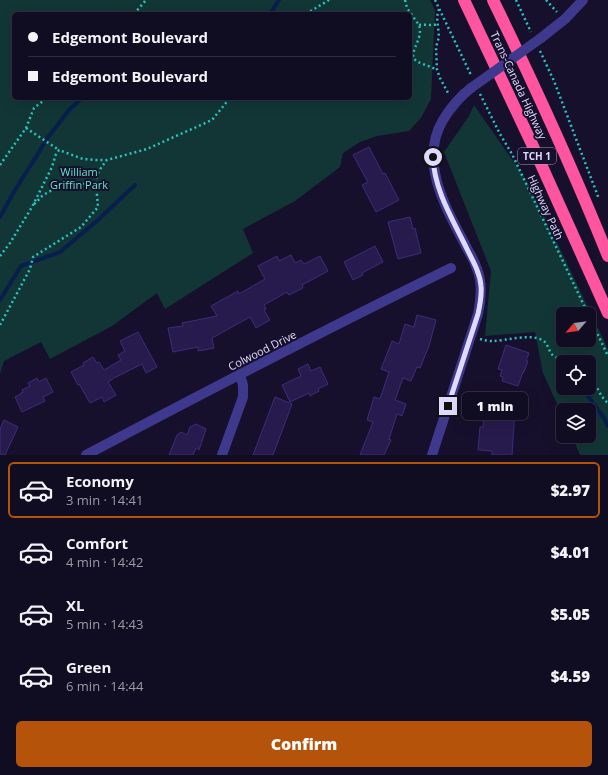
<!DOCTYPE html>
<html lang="en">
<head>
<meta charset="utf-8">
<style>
  body { margin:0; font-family:"Open Sans",sans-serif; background:#1e1a2e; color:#f1f3f6; height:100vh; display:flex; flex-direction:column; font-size:15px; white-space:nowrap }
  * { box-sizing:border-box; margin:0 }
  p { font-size:13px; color:#9c9ba5 }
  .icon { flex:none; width:22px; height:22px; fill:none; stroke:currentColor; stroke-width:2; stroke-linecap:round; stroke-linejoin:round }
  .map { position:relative; height:455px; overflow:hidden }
  .panel { display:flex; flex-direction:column; background:#100c21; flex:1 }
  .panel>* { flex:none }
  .banner { position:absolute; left:12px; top:12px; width:400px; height:88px; border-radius:6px; box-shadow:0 4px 16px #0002,0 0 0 1px #302c3f; display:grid; align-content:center; height:88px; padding:0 16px; background:#100c21 }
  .needle { width:26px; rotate:242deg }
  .buttons { position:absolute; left:556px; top:307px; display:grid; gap:8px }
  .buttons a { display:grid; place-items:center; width:40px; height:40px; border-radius:6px; background:#100c21; box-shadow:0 4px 16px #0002,0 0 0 1px #302c3f; font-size:20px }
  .end { position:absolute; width:18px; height:18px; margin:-9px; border:5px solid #e0daff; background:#111; box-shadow:0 0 0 2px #111 }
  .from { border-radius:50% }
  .bubble { position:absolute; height:28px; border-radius:6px; background:#100c21; box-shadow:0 4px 16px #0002,0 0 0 1px #302c3f; font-size:13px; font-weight:800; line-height:28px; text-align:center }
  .banner b { display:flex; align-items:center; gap:14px; height:38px; font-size:15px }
  .banner b+b { border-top:1px solid #302c3f }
  .banner i { width:10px; height:10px; background:#f1f3f6 }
  ul { padding:7px 0 0; list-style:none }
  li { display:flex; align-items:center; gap:12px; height:56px; margin:0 8px 6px; padding:0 8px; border:2px solid transparent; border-radius:6px }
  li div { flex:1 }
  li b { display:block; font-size:15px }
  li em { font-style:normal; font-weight:800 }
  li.selected { border-color:#b45309 }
  li>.icon { width:36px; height:36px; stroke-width:1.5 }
  .button { display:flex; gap:8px; margin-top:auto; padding:8px 16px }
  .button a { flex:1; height:46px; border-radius:6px; background:#b45309; color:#fff; font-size:16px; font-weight:800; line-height:46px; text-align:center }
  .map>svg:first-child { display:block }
</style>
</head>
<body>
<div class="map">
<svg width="608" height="455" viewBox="0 0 608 455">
  <rect width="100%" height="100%" fill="#16102c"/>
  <path fill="#123636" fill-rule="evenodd" d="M0 0H430L435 10 431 99 421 118 409 131 377 136 360 142 343 153 340 167 295 201 243 229 253 253 165 309 157 293 112 326 50 359 41 342 4 361 0 374ZM14 14H410V98H14Z
    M474 105 529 184 608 349V455H580L572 436H589V410H563V417L543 373 535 332 485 336 491 271 444 152 469 116ZM563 314H589V340H563ZM563 362H589V388H563Z"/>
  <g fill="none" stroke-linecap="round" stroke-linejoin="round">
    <path stroke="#081e4c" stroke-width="4" d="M270 14 279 0
      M0 217 15 190 39 152 46 140 69 110 82 98
      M0 300 21 266 60 252 98 220 135 185
      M561 373 563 374
      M582 388 604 418 608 426"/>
  </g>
  <path fill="#271b4d" stroke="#3e2c7b" d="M369 147 383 174 385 173 399 200 376 212 362 185 368 182 353 155Z
    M410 217 413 229 415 228 421 253 398 259 388 222Z
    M375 246 383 262 362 273 363 275 353 280 344 262Z
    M291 255 295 263 301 260 304 264 320 256 328 271 302 285 303 288 289 295 287 292 264 305 266 309 264 310 270 320 256 328 250 317 212 338 214 348 198 351V347L173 352 168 328 183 326 182 323 217 316 211 306 238 291 239 294 265 279 258 266 277 256 279 261Z
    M417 315 436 320 429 346 420 368 417 367 411 381 403 378 395 400 406 404 402 416 397 414 389 439 391 440 384 455H360L373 422 367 420 374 397 380 399 389 372 381 369 392 341 399 344 405 324 414 327Z
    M138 332 157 367 146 373 142 364 114 378 108 382 116 395 104 402 102 397 90 403 79 384 78 385 71 372 84 365 83 363 93 357 97 363 99 362 104 370 121 360 118 355 125 351 120 341Z
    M506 345 529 353 526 361H528L524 372H523L518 386 502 381 503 377 500 376 502 370 498 369Z
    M308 364 311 371 320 367 328 384 318 389 319 391 310 396 309 393 290 402 282 385 301 376 298 369Z
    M37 378 39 382 46 378 53 392 43 397 45 401 22 412 15 397 21 394V393L23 392 22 390 30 386 28 383Z
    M275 397 292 404 273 455H253Z
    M492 397 517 400 516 411 515 410 512 455H492V451L478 450 480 427H483L485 402 492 403Z
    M4 420 18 427 5 455H0V429Z
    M196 424 206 429 199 450 196 448 193 455H169L177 435 181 432 187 435 190 427Z"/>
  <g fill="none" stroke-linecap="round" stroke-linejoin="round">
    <path stroke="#2ac3c0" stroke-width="2.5" stroke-dasharray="2 3" stroke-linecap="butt" d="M405 0 407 8 419 25C423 38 413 45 413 58 420 65 429 65 437 70
      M435 0 471 75
      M516 0 531 32
      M546 0 557 12
      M439 9 437 17 439 37 436 47 437 70 440 78 448 93
      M134 14 146 0
      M306 14 329 0
      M419 25C425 24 431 26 438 24
      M540 51 554 81 599 199
      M480 94 500 134 512 154 588 314
      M26 128 59 150
      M0 165 26 128 34 108 47 98
      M34 204C37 202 39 199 41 197 48 191 68 182 77 183 84 183 90 186 96 189 95 175 99 170 107 160
      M0 256 10 243 32 207 52 167 56 154 59 150 83 159 96 160H107L147 149 212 120 230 98
      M589 316 608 356
      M0 325 30 269 33 257 81 227 98 207 97 195 96 189
      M480 339C484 340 488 341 492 341 507 341 529 333 542 340 549 343 548 353 555 357 560 360 567 358 572 362
      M589 376C597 384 599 396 608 403"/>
    <path stroke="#3f398d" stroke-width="10" d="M541 38 565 19 583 0
      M86 455C207 391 328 328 451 268
      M222 455 243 397V385L240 375
      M432 455 478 314C481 299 483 283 477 269 475 263 472 257 469 252 449 213 417 164 443 120 451 107 458 98 471 88"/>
    <path stroke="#ff55a0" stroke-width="12" d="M464 0 531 142 608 313
      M493 0C534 84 573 169 608 256"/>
    <path stroke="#3f398d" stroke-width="10" d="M471 88 541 38"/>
  </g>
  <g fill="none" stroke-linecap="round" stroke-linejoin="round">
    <path stroke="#e0daff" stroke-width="5" d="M433 157C434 190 453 220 467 249 473 261 480 273 481 286 482 296 480 305 478 314L448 406"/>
  </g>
  <g text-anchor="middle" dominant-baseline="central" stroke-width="4" stroke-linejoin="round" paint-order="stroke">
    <rect fill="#16102c" stroke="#a39dc0" stroke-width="1" x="518" y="148" width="38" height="16" rx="3"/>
    <g font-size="10" font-weight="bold" fill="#e0daff">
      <text x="537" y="156">TCH 1</text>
    </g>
    <g font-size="11" fill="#e0daff" stroke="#16102c">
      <text transform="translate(519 85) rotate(65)">Trans-Canada Highway</text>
      <text transform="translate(546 207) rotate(65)">Highway Path</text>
      <text transform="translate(262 350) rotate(-27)">Colwood Drive</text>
    </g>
    <g font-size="11" fill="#5fe6ca" stroke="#16102c">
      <text x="79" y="171">William<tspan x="79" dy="13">Griffin Park</tspan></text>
    </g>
  </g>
</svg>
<div class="buttons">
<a><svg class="needle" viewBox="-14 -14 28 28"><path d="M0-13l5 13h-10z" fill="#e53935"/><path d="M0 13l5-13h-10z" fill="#9c9ba5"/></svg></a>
<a><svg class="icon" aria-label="locate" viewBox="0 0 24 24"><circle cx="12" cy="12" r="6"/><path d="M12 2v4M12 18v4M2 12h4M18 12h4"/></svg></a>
<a><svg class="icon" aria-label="layers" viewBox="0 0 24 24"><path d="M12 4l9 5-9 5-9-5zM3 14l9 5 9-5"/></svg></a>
</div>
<i class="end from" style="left:433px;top:157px"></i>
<i class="end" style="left:448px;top:406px"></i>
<div class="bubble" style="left:462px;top:392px;width:66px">1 min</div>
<div class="banner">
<b><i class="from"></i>Edgemont Boulevard</b>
<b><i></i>Edgemont Boulevard</b>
</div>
</div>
<section class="panel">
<ul>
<li class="selected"><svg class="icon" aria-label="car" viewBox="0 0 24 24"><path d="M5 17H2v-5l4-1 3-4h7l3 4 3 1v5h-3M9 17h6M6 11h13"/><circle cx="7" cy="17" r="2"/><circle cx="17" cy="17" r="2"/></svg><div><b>Economy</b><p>3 min · 14:41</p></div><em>$2.97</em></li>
<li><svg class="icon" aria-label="car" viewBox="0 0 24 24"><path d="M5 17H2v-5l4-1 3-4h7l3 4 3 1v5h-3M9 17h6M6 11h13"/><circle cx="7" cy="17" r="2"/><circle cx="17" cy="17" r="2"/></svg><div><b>Comfort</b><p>4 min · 14:42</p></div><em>$4.01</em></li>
<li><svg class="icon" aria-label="car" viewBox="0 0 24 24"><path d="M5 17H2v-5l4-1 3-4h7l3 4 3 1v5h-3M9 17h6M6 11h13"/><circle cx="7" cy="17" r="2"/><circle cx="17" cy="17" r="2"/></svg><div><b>XL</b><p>5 min · 14:43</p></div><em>$5.05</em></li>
<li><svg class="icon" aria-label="car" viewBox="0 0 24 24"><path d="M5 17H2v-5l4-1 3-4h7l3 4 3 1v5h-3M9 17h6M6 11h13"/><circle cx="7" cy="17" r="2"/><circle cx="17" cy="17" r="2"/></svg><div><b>Green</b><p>6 min · 14:44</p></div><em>$4.59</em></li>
</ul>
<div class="button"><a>Confirm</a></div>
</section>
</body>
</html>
